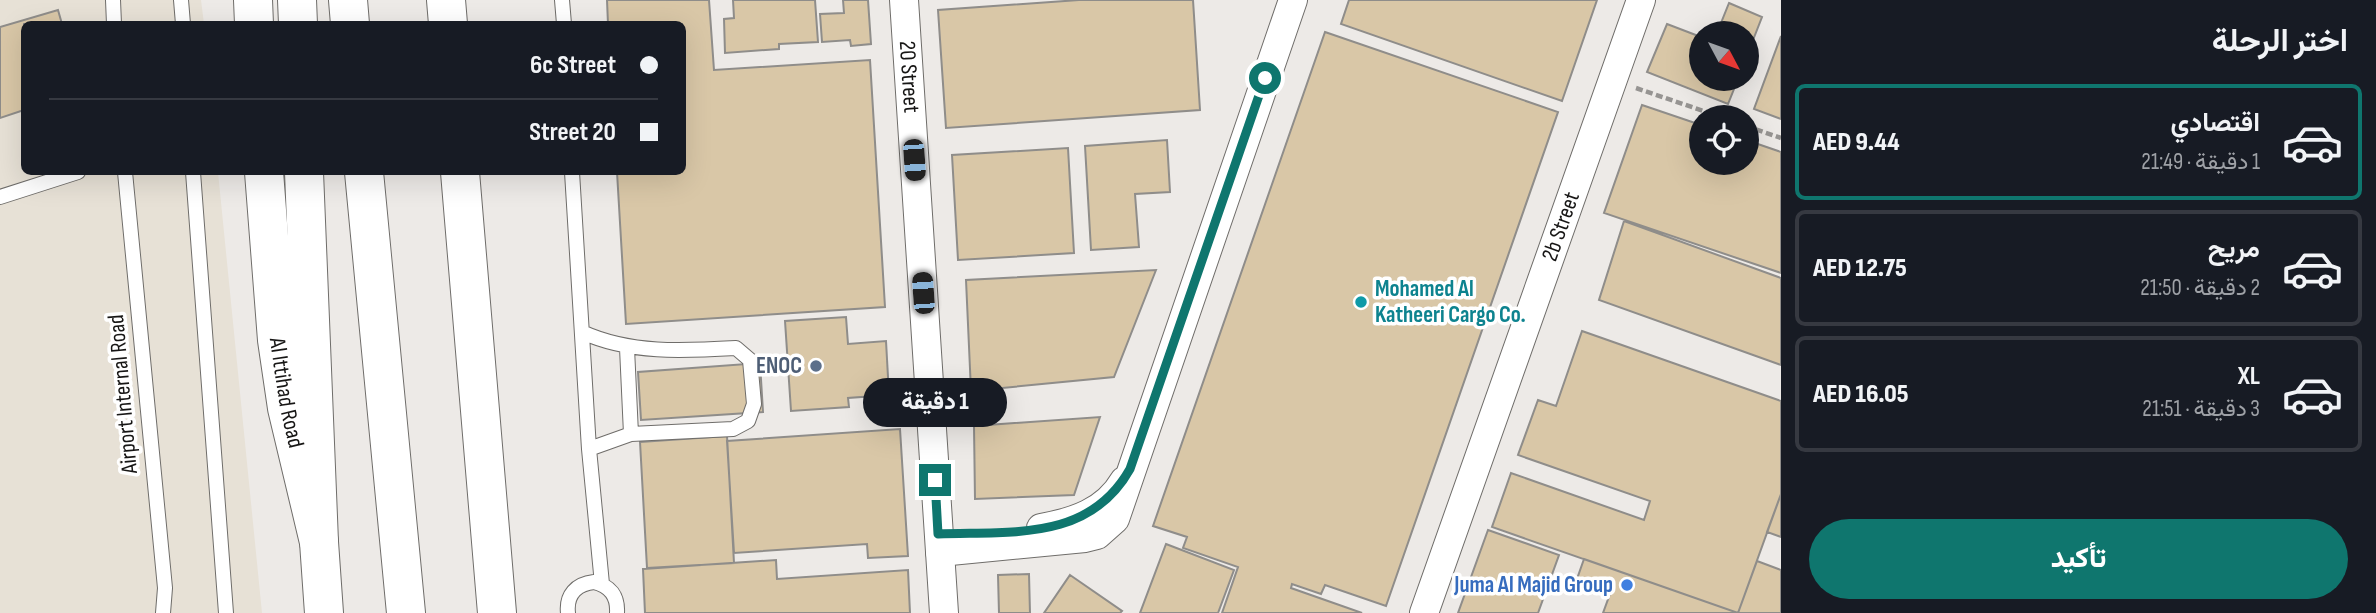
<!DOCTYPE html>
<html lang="ar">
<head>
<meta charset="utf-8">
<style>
  body { margin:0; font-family:"Sofia Sans Condensed",Vazirmatn,sans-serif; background:#20242c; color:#f1f3f6; direction:rtl; height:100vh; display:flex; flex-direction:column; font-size:26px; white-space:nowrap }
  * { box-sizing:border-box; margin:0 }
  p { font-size:23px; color:#9ea1a6 }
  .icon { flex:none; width:38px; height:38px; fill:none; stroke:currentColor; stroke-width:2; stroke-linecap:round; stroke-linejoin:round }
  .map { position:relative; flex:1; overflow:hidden; direction:ltr }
  .sheet { display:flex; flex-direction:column; background:#171b24; width:595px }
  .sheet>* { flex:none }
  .banner { position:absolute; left:21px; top:21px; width:665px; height:154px; border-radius:10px; box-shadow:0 7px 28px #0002; direction:rtl; display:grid; align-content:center; height:154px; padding:0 28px; background:#171b24 }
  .needle { width:46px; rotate:131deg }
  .buttons { position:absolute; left:1689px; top:21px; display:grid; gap:14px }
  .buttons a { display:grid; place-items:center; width:70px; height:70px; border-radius:50%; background:#171b24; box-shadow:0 7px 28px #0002; font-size:35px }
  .end { position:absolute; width:32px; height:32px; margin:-16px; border:9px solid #0f766e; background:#fff; box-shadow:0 0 0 4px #fff }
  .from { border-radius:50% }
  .bubble { position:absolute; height:49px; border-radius:24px; background:#171b24; box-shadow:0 7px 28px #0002; font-size:23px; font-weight:800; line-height:49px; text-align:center; direction:rtl }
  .car { position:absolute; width:21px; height:42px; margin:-21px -10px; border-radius:9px; box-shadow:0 0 5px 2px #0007; background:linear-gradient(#222 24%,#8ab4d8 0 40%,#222 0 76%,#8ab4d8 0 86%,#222 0) }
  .banner b { display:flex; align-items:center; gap:24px; height:66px; font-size:26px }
  .banner b+b { border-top:2px solid #363941 }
  .banner i { width:18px; height:18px; background:#f1f3f6 }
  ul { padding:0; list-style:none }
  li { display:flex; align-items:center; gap:21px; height:116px; margin:0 14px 10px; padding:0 14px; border:4px solid #363941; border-radius:10px }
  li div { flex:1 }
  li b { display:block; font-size:26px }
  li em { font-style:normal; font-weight:800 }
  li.on { border-color:#0f766e }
  li>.icon { width:63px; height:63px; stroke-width:1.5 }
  h2 { padding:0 28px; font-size:32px; line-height:84px }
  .primary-button { display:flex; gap:14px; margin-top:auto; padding:14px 28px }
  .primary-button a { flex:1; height:80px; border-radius:42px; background:#0f766e; color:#fff; font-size:28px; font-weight:800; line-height:80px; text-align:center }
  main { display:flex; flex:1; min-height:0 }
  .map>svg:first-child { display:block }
</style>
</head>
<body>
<main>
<section class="sheet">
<h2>اختر الرحلة</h2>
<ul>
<li class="on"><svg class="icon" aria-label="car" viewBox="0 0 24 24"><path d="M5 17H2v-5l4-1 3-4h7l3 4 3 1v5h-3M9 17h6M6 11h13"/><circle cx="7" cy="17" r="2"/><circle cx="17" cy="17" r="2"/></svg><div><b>اقتصادي</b><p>1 دقيقة · 21:49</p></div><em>AED 9.44</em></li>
<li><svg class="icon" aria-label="car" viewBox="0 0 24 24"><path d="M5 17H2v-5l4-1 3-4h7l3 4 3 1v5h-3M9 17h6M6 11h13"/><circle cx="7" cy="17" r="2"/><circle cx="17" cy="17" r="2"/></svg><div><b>مريح</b><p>2 دقيقة · 21:50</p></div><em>AED 12.75</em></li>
<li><svg class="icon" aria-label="car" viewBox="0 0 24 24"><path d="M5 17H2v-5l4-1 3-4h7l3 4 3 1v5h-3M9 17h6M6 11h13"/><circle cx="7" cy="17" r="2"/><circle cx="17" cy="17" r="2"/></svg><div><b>XL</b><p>3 دقيقة · 21:51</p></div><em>AED 16.05</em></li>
</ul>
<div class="primary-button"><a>تأكيد</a></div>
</section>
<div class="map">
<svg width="1781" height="613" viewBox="0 0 1781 613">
  <rect width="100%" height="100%" fill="#edeae7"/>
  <path fill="#e7e1d6" d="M0 0H201L204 24H24V172H218L262 613H0Z"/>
  <path fill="#d9c7a7" stroke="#8f8d8a" stroke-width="2" d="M607 0H709L714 70 870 60 885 307 626 324 617 172H682V24H608Z
    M733 0H815L818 42 779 44V49L725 53 724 19 734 18Z
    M843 0H868L871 44 851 46 850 40 822 42 820 14 844 13Z
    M1079 0H1193L1200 110 946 128 938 10Z
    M1349 0H1597L1562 101 1341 24Z
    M1729 3 1762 17 1746 58V33H1717Z
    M58 10 62 24H24V110L0 118V27Z
    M1667 24 1701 37V79H1738L1728 104 1647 72Z
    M1325 32 1558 112 1386 606 1325 585 1321 594 1292 584 1291 588 1362 613H1222L1238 567 1183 548 1187 537 1153 526Z
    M1781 36V119L1754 109Z
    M1642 105 1701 125V163H1746V140L1781 152V273L1604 213Z
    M1167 140 1170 192 1135 194 1139 247 1091 250 1085 146Z
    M1068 148 1074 253 958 260 952 155Z
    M1624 221 1781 278V365L1599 300Z
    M1156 270 1114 377 971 391 966 280Z
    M846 317 848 344 886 341 889 395 848 398 849 407 791 411 785 321Z
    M1582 331 1781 401V494L1738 613 1492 527 1511 473 1644 520 1650 501 1518 455 1538 400 1556 406Z
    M760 363 763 412 641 420 638 372Z
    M1100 417 1074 495 975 499 974 426Z
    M900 429 908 556 868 558 867 544 734 553 727 441Z
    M727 436 734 563 647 568 640 442Z
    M1781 494V537L1767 532Z
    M1488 530 1559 555 1538 613H1458Z
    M1166 544 1234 570 1218 613H1140Z
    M1584 559 1738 613H1739H1603L1611 591 1577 579Z
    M776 560 777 579 908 570 910 613H645L643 569Z
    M1757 561 1781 570V613H1738Z
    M1029 574 1030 613H999L998 575Z
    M1070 575 1122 611 1120 613H1044Z"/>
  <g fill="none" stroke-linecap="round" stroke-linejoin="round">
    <defs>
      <path id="lane" d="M113 0 114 24
        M181 0 183 24
        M562 0 564 24
        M125 172 165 588 163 613
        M193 172 226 613
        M572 172 589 449 602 584
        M0 197 78 172
        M582 332C630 354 683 351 736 348L750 360 754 404 748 421 733 429 631 434 589 449
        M627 348 631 434
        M568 613C566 595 576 584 594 582 610 586 618 596 617 613"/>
      <g id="street">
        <path id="s1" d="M904 0 944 613"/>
        <path d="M1041 528C1074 522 1106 512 1124 481"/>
        <path d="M940 552 1085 538 1097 535 1115 519 1293 0"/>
        <path id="s2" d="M1424 613 1641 0"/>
      </g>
      <g id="primary">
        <path d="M253 0 254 24"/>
        <path id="s3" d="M264 172 277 340 287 408 319 542 324 613"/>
      </g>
      <path id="highway" d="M297 0 298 24
        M348 0 350 24
        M446 0 448 24
        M304 172 319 542
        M364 172 406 613
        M460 172 497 613"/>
    </defs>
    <use href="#lane" stroke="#6f6d6a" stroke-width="16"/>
    <use href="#street" stroke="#6f6d6a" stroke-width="30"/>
    <use href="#primary" stroke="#6f6d6a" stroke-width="40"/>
    <use href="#highway" stroke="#6f6d6a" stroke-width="40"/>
    <path stroke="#969492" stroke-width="4.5" stroke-dasharray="7 3.5" stroke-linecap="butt" d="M1636 88 1721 117
      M1746 126 1781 138"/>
    <use href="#lane" stroke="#fff" stroke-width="14"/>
    <use href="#street" stroke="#fff" stroke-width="28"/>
    <use href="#primary" stroke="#fff" stroke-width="38"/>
    <use href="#highway" stroke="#fff" stroke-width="38"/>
  </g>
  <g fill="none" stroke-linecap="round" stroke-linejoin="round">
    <path stroke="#0f766e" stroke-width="9" d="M935 480 938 534C1011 531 1089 542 1130 469L1265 78"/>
  </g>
  <circle fill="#0f9aa8" stroke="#fff" stroke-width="2.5" cx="1361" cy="302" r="7"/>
  <circle fill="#5c6f8a" stroke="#fff" stroke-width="2.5" cx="816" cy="366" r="7"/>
  <circle fill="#3f7fe0" stroke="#fff" stroke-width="2.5" cx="1627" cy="585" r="7"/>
  <g text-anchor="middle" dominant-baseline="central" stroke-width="7" stroke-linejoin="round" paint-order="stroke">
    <g font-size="23" fill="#171615" stroke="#fff">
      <text stroke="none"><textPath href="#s1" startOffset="77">20 Street</textPath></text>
      <text stroke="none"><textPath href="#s2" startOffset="410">2b Street</textPath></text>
      <text transform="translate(123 394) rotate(-95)">Airport Internal Road</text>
      <text stroke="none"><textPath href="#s3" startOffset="222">Al Ittihad Road</textPath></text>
    </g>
    <g font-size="23" font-weight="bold" fill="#0d838f" stroke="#fff" text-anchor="start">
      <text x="1375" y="289">Mohamed Al<tspan x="1375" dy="26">Katheeri Cargo Co.</tspan></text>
    </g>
    <g font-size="23" font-weight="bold" fill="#4e5e75" stroke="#fff" text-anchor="end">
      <text x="802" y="366">ENOC</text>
    </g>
    <g font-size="23" font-weight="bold" fill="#366cbe" stroke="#fff" text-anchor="end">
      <text x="1613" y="585">Juma Al Majid Group</text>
    </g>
  </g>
</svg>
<div class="buttons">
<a><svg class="needle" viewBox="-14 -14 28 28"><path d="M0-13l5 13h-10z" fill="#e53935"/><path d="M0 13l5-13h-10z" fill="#9ea1a6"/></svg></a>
<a><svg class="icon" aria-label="locate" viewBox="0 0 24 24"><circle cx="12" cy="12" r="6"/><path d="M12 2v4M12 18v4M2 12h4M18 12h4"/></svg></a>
</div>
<i class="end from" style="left:1265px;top:78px"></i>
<i class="end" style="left:935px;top:480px"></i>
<div class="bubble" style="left:863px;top:378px;width:144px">1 دقيقة</div>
<i class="car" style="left:914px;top:160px;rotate:176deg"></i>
<i class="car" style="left:923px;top:293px;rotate:356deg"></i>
<div class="banner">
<b><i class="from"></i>6c Street</b>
<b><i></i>20 Street</b>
</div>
</div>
</main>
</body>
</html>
